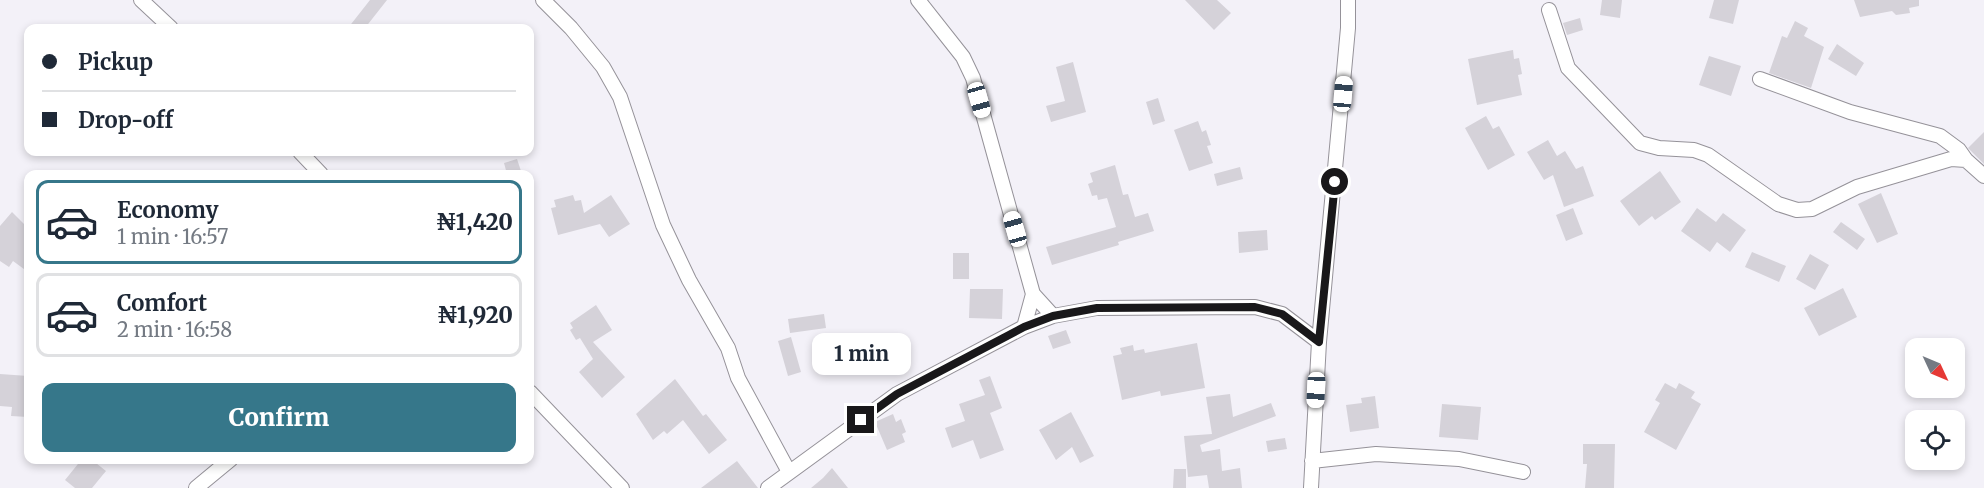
<!DOCTYPE html>
<html lang="en">
<head>
<meta charset="utf-8">
<style>
  body { margin:0; font-family:Merriweather,serif; background:#f6f6f7; color:#1f2937; height:100vh; display:flex; flex-direction:column; font-size:22px; white-space:nowrap }
  * { box-sizing:border-box; margin:0 }
  p { font-size:20px; color:#747a83 }
  .icon { flex:none; width:33px; height:33px; fill:none; stroke:currentColor; stroke-width:2; stroke-linecap:round; stroke-linejoin:round }
  .map { position:relative; flex:1; overflow:hidden }
  .panel { position:absolute; left:24px; top:170px; width:510px; height:294px; display:flex; flex-direction:column; background:#fff; border-radius:12px; box-shadow:0 3px 9px #0003 }
  .panel>* { flex:none }
  .guide { position:absolute; left:24px; top:24px; width:510px; height:132px; border-radius:12px; box-shadow:0 3px 9px #0003; display:grid; align-content:center; height:132px; padding:0 18px; background:#fff }
  .needle { width:39px; rotate:134deg }
  .buttons { position:absolute; left:1905px; top:338px; display:grid; gap:12px }
  .buttons a { display:grid; place-items:center; width:60px; height:60px; border-radius:12px; background:#fff; box-shadow:0 3px 9px #0003; font-size:30px }
  .end { position:absolute; width:27px; height:27px; margin:-14px; border:8px solid #19181a; background:#fff; box-shadow:0 0 0 3px #fff }
  .from { border-radius:50% }
  .bubble { position:absolute; height:42px; border-radius:12px; background:#fff; box-shadow:0 3px 9px #0003; font-size:20px; font-weight:800; line-height:42px; text-align:center }
  .car { position:absolute; width:18px; height:36px; margin:-18px -9px; border-radius:8px; box-shadow:0 0 4px 2px #0007; background:linear-gradient(#fff 24%,#345 0 40%,#fff 0 76%,#345 0 86%,#fff 0) }
  .guide b { display:flex; align-items:center; gap:21px; height:57px; font-size:22px }
  .guide b+b { border-top:2px solid #e0e1e3 }
  .guide i { width:15px; height:15px; background:#1f2937 }
  ul { padding:10px 0 0; list-style:none }
  li { display:flex; align-items:center; gap:18px; height:84px; margin:0 12px 9px; padding:0 6px; border:3px solid #e0e1e3; border-radius:12px }
  li div { flex:1 }
  li b { display:block; font-size:22px }
  li em { font-style:normal; font-weight:800 }
  li.active { border-color:#36778a }
  li>.icon { width:54px; height:54px; stroke-width:1.5 }
  .cta { display:flex; gap:12px; margin-top:auto; padding:12px 18px }
  .cta a { flex:1; height:69px; border-radius:12px; background:#36778a; color:#fff; font-size:24px; font-weight:800; line-height:69px; text-align:center }
  .map>svg:first-child { display:block }
</style>
</head>
<body>
<div class="map">
<svg width="1984" height="488" viewBox="0 0 1984 488">
  <rect width="100%" height="100%" fill="#f3f1f8"/>
  <path fill="#d5d2d9" d="M370 0H387L365 28H348Z
    M1185 0H1217L1231 13 1214 30Z
    M1602 0H1622L1620 18 1600 15Z
    M1714 0H1739L1733 24 1709 18Z
    M1854 0H1919V6L1909 8 1910 13 1896 15 1892 11 1860 17Z
    M1580 18 1583 30 1567 35 1563 23Z
    M1795 21 1808 28 1804 36 1824 47 1811 88 1769 73 1782 36 1787 38Z
    M1837 44 1864 63 1856 76 1828 59Z
    M1513 50 1514 59 1519 58 1522 74 1518 75 1522 95 1477 105 1468 59Z
    M1709 56 1741 66 1731 96 1699 85Z
    M1073 62 1086 112 1051 122 1046 106 1065 101 1056 67Z
    M1158 98 1165 121 1153 125 1146 102Z
    M1486 116 1493 129 1499 126 1515 155 1488 170 1465 128Z
    M1198 121 1202 132 1206 130 1211 145 1207 146 1213 163 1189 171 1174 130Z
    M1984 132V164L1968 148Z
    M1548 140 1557 156 1565 151 1576 169 1583 166 1594 196 1564 207 1553 175 1544 180 1527 152Z
    M517 159 522 174H507L504 163Z
    M1115 165 1123 195 1128 194 1135 217 1148 213 1154 231 1118 242 1119 245 1052 265 1046 247 1116 227 1107 198 1098 200 1097 195 1092 196 1088 184 1093 182 1090 173Z
    M1240 167 1243 179 1217 186 1214 174Z
    M1660 171 1681 202 1655 220 1652 216 1639 226 1620 201Z
    M1881 193 1898 234 1877 243 1858 204Z
    M573 195 575 201 581 200 584 213 611 195 630 224 609 237 600 224 558 235 551 208 556 207 554 200Z
    M1573 208 1583 234 1566 241 1556 215Z
    M1697 208 1716 222 1723 213 1746 230 1730 252 1717 242 1710 252 1681 231Z
    M12 212 28 228V272L13 261 9 267 0 261V226Z
    M1841 222 1865 239 1857 250 1833 232Z
    M1267 230 1268 250 1239 253 1238 232Z
    M1752 252 1786 266 1779 282 1745 267Z
    M953 253H969V279H953Z
    M1810 254 1829 265 1815 290 1796 279Z
    M1843 288 1857 317 1819 336 1804 308Z
    M970 289H1003L1002 319 969 318Z
    M596 305 612 330 593 342 625 377 602 398 579 372 593 359 580 338 576 340 570 330 573 328 570 323Z
    M824 314 826 328 790 333 788 319Z
    M1066 330 1071 343 1053 349 1048 336Z
    M791 337 801 372 788 376 778 341Z
    M1197 343 1205 388 1161 396 1160 391 1122 400 1113 356 1122 354 1120 348 1133 345 1134 351 1144 349 1145 353Z
    M0 374 28 376V417L11 416 12 407 0 406Z
    M990 376 1002 408 990 413 1004 450 980 459 973 440 952 448 945 428 965 421 959 404 985 395 979 380Z
    M675 379 703 416 706 414 727 440 709 454 683 420 667 434 664 431 653 440 636 414Z
    M1665 383 1676 389 1679 383 1695 392 1691 398 1701 404 1676 450 1644 432 1660 403 1655 400Z
    M1230 394 1233 417 1271 403 1276 416 1200 445 1202 452 1220 449 1222 471 1240 468 1242 488H1209L1207 475 1188 477 1184 436 1212 434 1206 397Z
    M1375 396 1379 428 1350 432 1346 405 1362 403 1361 398Z
    M1442 404 1481 407 1478 440 1439 437Z
    M1071 412 1094 456 1080 463 1072 447 1056 460 1039 430Z
    M893 414 896 422 901 419 906 432 902 434 905 442 887 450 875 422Z
    M1285 438 1287 449 1268 452 1266 441Z
    M1583 444H1615L1614 488H1585L1587 464H1583Z
    M82 459H91L106 471 92 488H75L65 480Z
    M737 461 758 488H701Z
    M832 468 848 488H811L823 478Z
    M1174 469H1186V488H1173Z"/>
  <g fill="none" stroke-linecap="round" stroke-linejoin="round">
    <defs>
      <path id="street" d="M141 0 171 28
        M543 0 571 28 603 67 620 97 663 225 689 280 728 348 738 378 789 472
        M918 0 963 57 973 78 1033 294 1053 316
        M1549 10 1568 68 1640 143 1659 148 1694 150 1708 155 1778 204 1797 210 1812 209 1857 187 1951 159 1966 160 1984 176
        M1760 79 1850 112 1940 136 1959 150 1966 160
        M300 152 321 174
        M1024 327 1033 294
        M530 392 622 488
        M1312 461 1376 454 1459 459 1523 472
        M196 488 231 459
        M768 488 897 394 1024 327 1053 316 1097 308 1255 307 1282 314 1319 342
        M1311 488 1319 342 1348 28V0"/>
    </defs>
    <use href="#street" stroke="#959299" stroke-width="16"/>
    <use href="#street" stroke="#fff" stroke-width="14"/>
  </g>
  <g fill="none" stroke-linecap="round" stroke-linejoin="round">
    <path stroke="#19181a" stroke-width="8" d="M861 420 897 394 1024 327 1053 316 1097 308 1255 307 1282 314 1319 342 1335 182"/>
  </g>
</svg>
<div class="buttons">
<a><svg class="needle" viewBox="-14 -14 28 28"><path d="M0-13l5 13h-10z" fill="#e53935"/><path d="M0 13l5-13h-10z" fill="#747a83"/></svg></a>
<a><svg class="icon" aria-label="locate" viewBox="0 0 24 24"><circle cx="12" cy="12" r="6"/><path d="M12 2v4M12 18v4M2 12h4M18 12h4"/></svg></a>
</div>
<i class="end from" style="left:1335px;top:182px"></i>
<i class="end" style="left:861px;top:420px"></i>
<div class="bubble" style="left:812px;top:333px;width:99px">1 min</div>
<i class="car" style="left:1343px;top:94px;rotate:5deg"></i>
<i class="car" style="left:979px;top:100px;rotate:164deg"></i>
<i class="car" style="left:1015px;top:229px;rotate:344deg"></i>
<i class="car" style="left:1316px;top:390px;rotate:183deg"></i>
<div class="guide">
<b><i class="from"></i>Pickup</b>
<b><i></i>Drop-off</b>
</div>
<section class="panel">
<ul>
<li class="active"><svg class="icon" aria-label="car" viewBox="0 0 24 24"><path d="M5 17H2v-5l4-1 3-4h7l3 4 3 1v5h-3M9 17h6M6 11h13"/><circle cx="7" cy="17" r="2"/><circle cx="17" cy="17" r="2"/></svg><div><b>Economy</b><p>1 min · 16:57</p></div><em>₦1,420</em></li>
<li><svg class="icon" aria-label="car" viewBox="0 0 24 24"><path d="M5 17H2v-5l4-1 3-4h7l3 4 3 1v5h-3M9 17h6M6 11h13"/><circle cx="7" cy="17" r="2"/><circle cx="17" cy="17" r="2"/></svg><div><b>Comfort</b><p>2 min · 16:58</p></div><em>₦1,920</em></li>
</ul>
<div class="cta"><a>Confirm</a></div>
</section>
</div>
</body>
</html>
